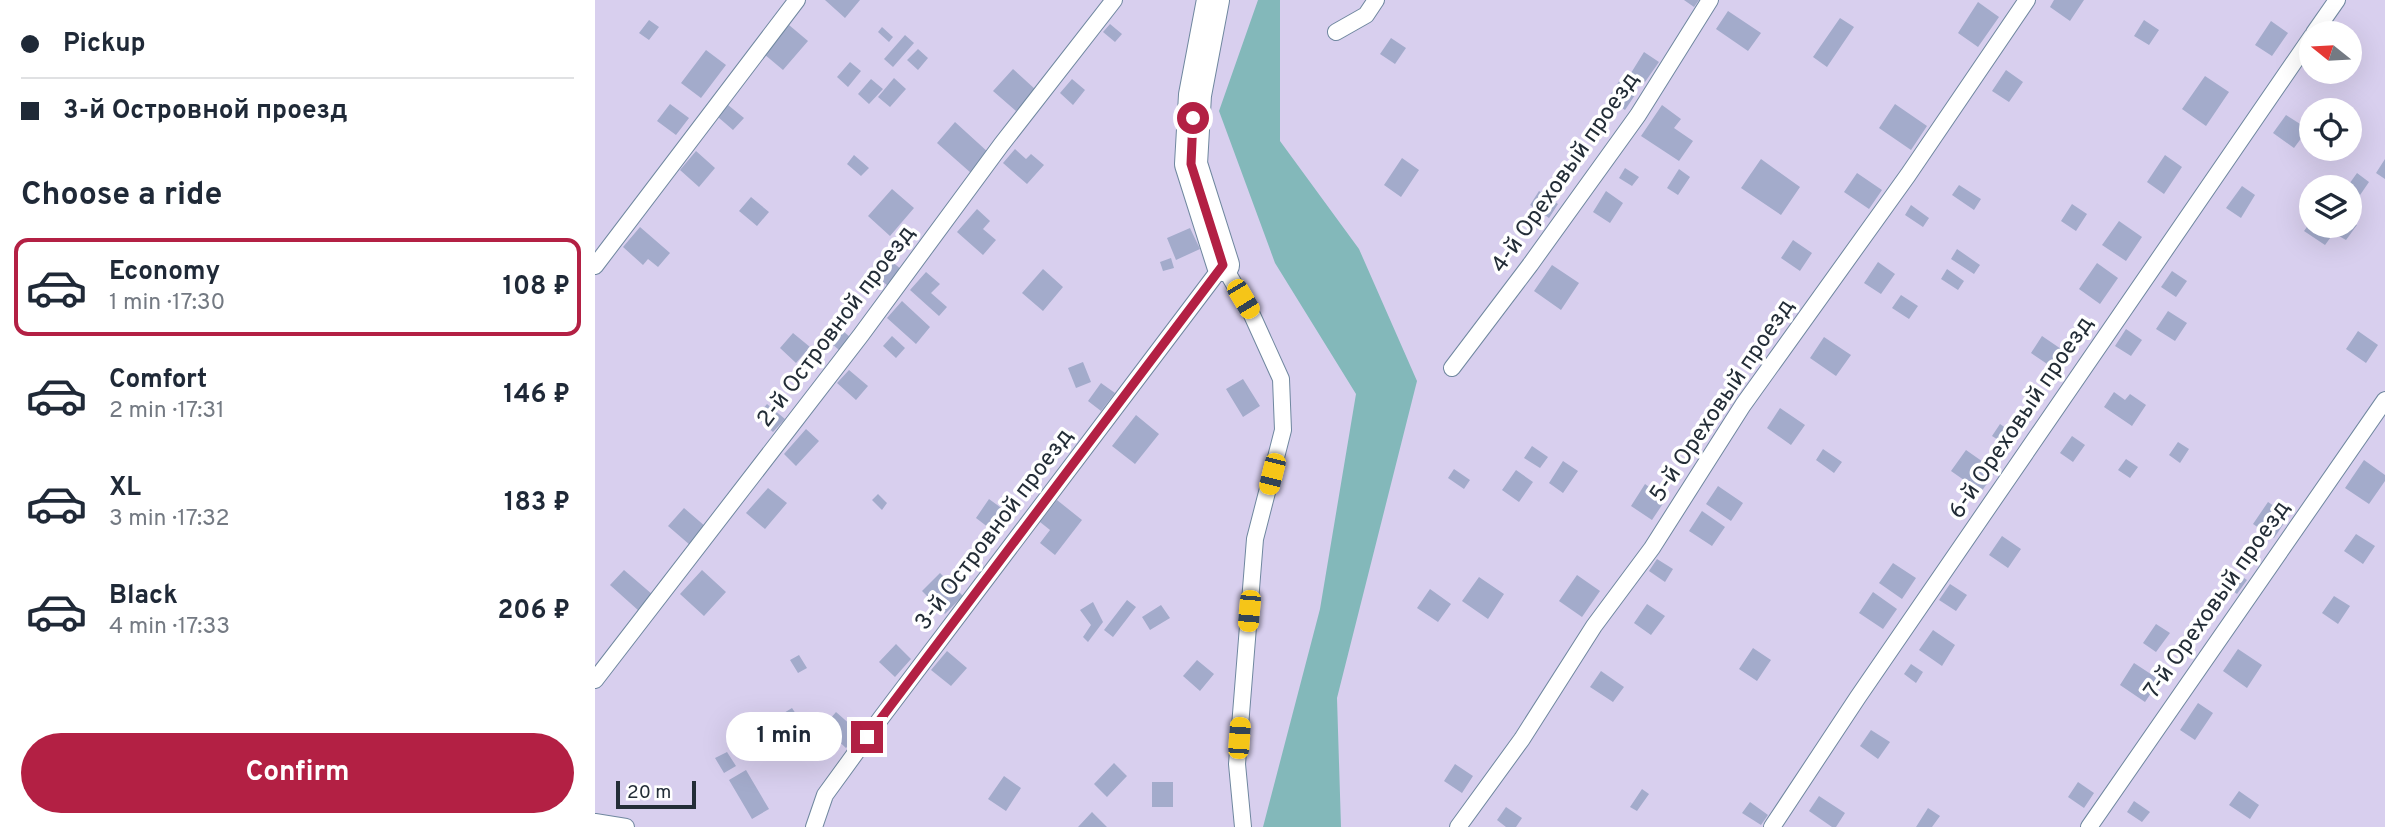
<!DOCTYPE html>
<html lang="en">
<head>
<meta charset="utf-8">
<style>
  body { margin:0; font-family:Overpass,sans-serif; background:#f2f2f3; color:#1f2937; height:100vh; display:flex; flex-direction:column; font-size:26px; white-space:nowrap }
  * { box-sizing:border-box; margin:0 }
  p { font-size:23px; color:#747a83 }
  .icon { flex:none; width:38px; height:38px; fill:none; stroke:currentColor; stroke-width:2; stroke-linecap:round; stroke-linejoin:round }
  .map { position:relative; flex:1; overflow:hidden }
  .side { display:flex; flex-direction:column; background:#fff; width:595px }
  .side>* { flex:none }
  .guide { display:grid; align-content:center; height:154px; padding:0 21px; background:#fff }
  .needle { width:46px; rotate:288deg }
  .buttons { position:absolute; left:1704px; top:21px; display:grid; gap:14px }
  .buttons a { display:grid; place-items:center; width:63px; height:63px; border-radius:50%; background:#fff; box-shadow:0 7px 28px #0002; font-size:35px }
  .scale { position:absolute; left:21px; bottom:18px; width:80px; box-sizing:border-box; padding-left:7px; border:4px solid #232d37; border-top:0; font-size:19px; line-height:24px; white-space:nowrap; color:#232d37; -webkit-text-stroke:5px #fff; paint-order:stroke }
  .end { position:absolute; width:32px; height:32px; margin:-16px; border:9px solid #b32044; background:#fff; box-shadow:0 0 0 4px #fff }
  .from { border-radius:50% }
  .bubble { position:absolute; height:49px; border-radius:24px; background:#fff; box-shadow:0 7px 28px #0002; font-size:23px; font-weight:700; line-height:49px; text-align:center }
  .car { position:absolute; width:21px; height:42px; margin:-21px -10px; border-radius:9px; box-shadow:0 0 5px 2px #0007; background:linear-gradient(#f5c518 24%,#345 0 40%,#f5c518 0 76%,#345 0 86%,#f5c518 0) }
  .guide b { display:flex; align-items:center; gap:24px; height:66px; font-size:26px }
  .guide b+b { border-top:2px solid #e0e1e3 }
  .guide i { width:18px; height:18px; background:#1f2937 }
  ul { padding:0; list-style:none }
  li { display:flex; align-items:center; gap:21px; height:98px; margin:0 14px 10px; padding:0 7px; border:4px solid transparent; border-radius:14px }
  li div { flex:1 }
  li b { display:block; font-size:26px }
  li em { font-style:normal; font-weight:700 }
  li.active { border-color:#b32044 }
  li>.icon { width:63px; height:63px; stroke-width:1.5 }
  h2 { padding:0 21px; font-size:32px; line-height:84px }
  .action { display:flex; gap:14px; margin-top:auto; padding:14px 21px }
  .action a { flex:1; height:80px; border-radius:42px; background:#b32044; color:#fff; font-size:28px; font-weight:700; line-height:80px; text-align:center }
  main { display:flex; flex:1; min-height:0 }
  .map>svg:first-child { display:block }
</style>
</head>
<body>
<main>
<section class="side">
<div class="guide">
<b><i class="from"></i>Pickup</b>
<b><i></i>3-й Островной проезд</b>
</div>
<h2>Choose a ride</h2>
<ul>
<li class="active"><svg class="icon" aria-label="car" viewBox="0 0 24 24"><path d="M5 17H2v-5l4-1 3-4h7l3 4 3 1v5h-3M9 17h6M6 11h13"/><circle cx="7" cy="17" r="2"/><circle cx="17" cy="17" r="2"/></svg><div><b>Economy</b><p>1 min · 17:30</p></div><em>108 ₽</em></li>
<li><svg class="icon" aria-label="car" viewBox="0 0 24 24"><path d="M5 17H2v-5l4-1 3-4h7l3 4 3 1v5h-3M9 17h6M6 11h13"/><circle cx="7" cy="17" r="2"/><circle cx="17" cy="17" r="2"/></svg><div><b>Comfort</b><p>2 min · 17:31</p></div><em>146 ₽</em></li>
<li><svg class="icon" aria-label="car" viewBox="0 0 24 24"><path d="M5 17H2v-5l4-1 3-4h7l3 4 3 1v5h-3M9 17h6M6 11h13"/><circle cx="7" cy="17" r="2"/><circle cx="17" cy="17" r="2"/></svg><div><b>XL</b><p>3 min · 17:32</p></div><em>183 ₽</em></li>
<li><svg class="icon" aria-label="car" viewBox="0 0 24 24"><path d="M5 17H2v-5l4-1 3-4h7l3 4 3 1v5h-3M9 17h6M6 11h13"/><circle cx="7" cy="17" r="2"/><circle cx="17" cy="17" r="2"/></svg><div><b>Black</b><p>4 min · 17:33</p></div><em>206 ₽</em></li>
</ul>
<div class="action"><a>Confirm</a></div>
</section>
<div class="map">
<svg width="1790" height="827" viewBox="0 0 1790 827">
  <rect width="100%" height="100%" fill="#daeafa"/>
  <path fill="#d8cfee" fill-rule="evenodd" d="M0 0H1790V827H0ZM1717 33H1755V72H1717ZM1717 110H1755V149H1717ZM1717 187H1755V226H1717Z"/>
  <path fill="#83b8ba" d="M663 0H685V141L764 249 822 381 742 698 746 827H668L725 609 761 394 680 263 624 111Z"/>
  <path fill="#a3abcb" d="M230 0H265L250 18Z
    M1089 0H1104L1099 7Z
    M1459 0H1489L1475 21 1455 7Z
    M1383 2 1404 17 1383 47 1363 33Z
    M1133 11 1166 33 1153 51 1121 29Z
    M1245 18 1259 27 1232 67 1218 57Z
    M54 20 64 27 54 40 44 33Z
    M1549 20 1564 30 1554 45 1539 36Z
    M1676 21 1693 33 1677 56 1660 45Z
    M515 24 527 34 520 42 508 32Z
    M194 25 213 41 188 70 169 54Z
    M287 27 298 37 294 42 283 32Z
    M310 35 319 43 298 67 289 59Z
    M796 38 811 48 800 64 785 54Z
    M323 49 333 58 323 70 312 60Z
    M111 50 131 65 106 98 86 83Z
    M1049 52 1064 62 1050 82 1036 73Z
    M255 62 266 71 253 87 242 77Z
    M1717 62V72H1735L1728 82 1711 70Z
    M418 69 441 90 421 111 398 91Z
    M1411 70 1428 82 1414 102 1397 91Z
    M1610 76 1634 92 1611 126 1587 109Z
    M299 78 311 89 295 107 283 97Z
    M276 79 288 89 274 104 263 94Z
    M477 79 490 90 478 105 465 93Z
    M1025 80 1042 92 1030 110 1013 98Z
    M75 104 94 118 81 135 62 121Z
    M1300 104 1332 126 1316 150 1284 128Z
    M133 105 149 118 138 130 123 117Z
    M1067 105 1086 119 1079 128 1098 141 1084 161 1046 136Z
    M1691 115 1713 129 1699 148 1678 133Z
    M360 122 394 153 376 173 342 143Z
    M420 149 431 159 436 154 449 165 432 184 408 163Z
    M101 151 120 168 104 187 85 170Z
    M259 155 274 168 266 176 252 164Z
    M1570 155 1587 167 1569 194 1552 182Z
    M807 158 824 170 806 197 789 185Z
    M1166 159 1205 187 1186 215 1146 188Z
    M1790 159V179L1781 173Z
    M1030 168 1044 177 1037 186 1024 178Z
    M1084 169 1095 177 1083 195 1072 188Z
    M1262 173 1287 190 1274 209 1249 192Z
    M1762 173 1774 182 1763 198 1755 193V187H1752Z
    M1364 185 1386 199 1379 210 1357 195Z
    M1647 186 1660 195 1646 218 1631 208Z
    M297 189 319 208 295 236 273 216Z
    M944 191 963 204 954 218 935 205Z
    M1011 191 1028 203 1015 223 998 212Z
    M156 197 174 212 162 226 144 211Z
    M1477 204 1492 214 1481 231 1466 221Z
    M1316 205 1334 218 1328 227 1310 215Z
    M382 209 395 221 388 229 401 240 388 255 362 232Z
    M1717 220V226H1744L1730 245 1709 231Z
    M1524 221 1547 237 1531 261 1507 245Z
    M1755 221 1762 225 1751 240 1744 236 1751 226H1755Z
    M45 227 75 253 63 267 53 259 48 265 28 247Z
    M595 228 605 249 581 260 572 238Z
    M1198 240 1217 253 1205 271 1186 258Z
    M1362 249 1385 265 1379 274 1356 259Z
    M289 255 307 270 293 286 275 271Z
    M576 258 579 268 568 271 565 262Z
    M1283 262 1300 274 1286 294 1269 283Z
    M1502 263 1523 278 1505 304 1484 289Z
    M957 265 984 283 966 310 939 291Z
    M448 269 468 287 448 311 427 293Z
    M1352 269 1369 281 1363 290 1346 279Z
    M1577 271 1592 281 1581 297 1566 287Z
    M331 272 345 284 336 293 352 307 344 316 315 290Z
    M1306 295 1323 306 1314 319 1297 308Z
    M307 301 335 327 321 344 292 318Z
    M1573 311 1592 323 1580 341 1561 329Z
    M241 325 255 337 244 350 230 338Z
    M1531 329 1547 340 1536 356 1520 346Z
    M1763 331 1783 345 1771 363 1751 349Z
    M198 333 215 347 201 363 185 348Z
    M297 336 310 348 301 358 288 346Z
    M1447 336 1472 353 1461 370 1436 353Z
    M1229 337 1256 355 1241 376 1215 358Z
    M488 362 496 382 481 388 473 368Z
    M254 370 273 386 261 400 242 383Z
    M648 379 665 406 648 417 631 389Z
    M506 383 520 393 506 411 493 401Z
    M1519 392 1530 400 1535 394 1551 405 1537 426 1509 407Z
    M172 404 190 419 178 432 161 417Z
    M1185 408 1210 425 1196 445 1172 428Z
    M541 415 564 434 540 464 517 446Z
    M1405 424 1421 435 1413 446 1397 436Z
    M211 429 224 441 201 466 189 454Z
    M1477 436 1490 445 1478 462 1465 453Z
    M1583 442 1594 449 1585 463 1574 455Z
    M937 446 953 457 945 468 929 458Z
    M1228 449 1247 462 1239 473 1221 460Z
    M1371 450 1401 471 1386 492 1356 471Z
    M1531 459 1543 467 1535 478 1523 470Z
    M1769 460 1790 475V481L1774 504 1750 488Z
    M968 461 983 471 968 493 954 483Z
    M859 469 875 480 869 489 853 478Z
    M921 470 938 482 924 502 907 490Z
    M1050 484 1071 499 1057 520 1036 506Z
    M1123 486 1148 503 1136 521 1111 504Z
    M173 488 192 503 170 529 151 513Z
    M283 494 292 503 287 510 277 500Z
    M394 499 416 515 402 534 381 518Z
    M462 500 487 520 460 555 445 543 455 530 445 522Z
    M1673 502 1694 516 1679 538 1658 524Z
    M89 508 111 527 95 545 73 526Z
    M1107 511 1130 527 1117 546 1094 531Z
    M1761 534 1780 546 1768 564 1749 551Z
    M1407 536 1426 549 1413 568 1394 555Z
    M1062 559 1078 569 1070 582 1054 571Z
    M1298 563 1321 578 1307 599 1284 583Z
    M1635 568 1652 580 1642 594 1625 582Z
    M29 570 58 595 44 611 15 585Z
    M107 570 131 592 109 616 85 594Z
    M345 573 368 596 350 614 327 591Z
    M982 575 1005 591 987 617 964 601Z
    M884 577 909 594 893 619 867 601Z
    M1355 584 1372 595 1361 611 1344 600Z
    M835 589 856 604 843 622 822 608Z
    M1278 592 1302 609 1288 629 1264 613Z
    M1739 596 1755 606 1743 624 1727 613Z
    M532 600 541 607 518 637 509 630Z
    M498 602 508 622 493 642 488 637 496 625 485 610Z
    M1052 604 1070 616 1056 635 1039 623Z
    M566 605 575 618 555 630 547 617Z
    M1561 624 1575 633 1561 652 1548 643Z
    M1338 630 1360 645 1347 666 1324 650Z
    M301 644 316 659 300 677 284 662Z
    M1158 648 1176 660 1162 681 1144 669Z
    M1643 649 1667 665 1652 688 1628 671Z
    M352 651 372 668 356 686 336 670Z
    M204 655 212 668 203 673 195 660Z
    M602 660 619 674 605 691 588 676Z
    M1539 663 1565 680 1550 702 1525 685Z
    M1316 664 1328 672 1321 683 1309 674Z
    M1006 671 1029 687 1018 702 995 687Z
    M1603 703 1618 713 1600 740 1585 730Z
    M197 708 205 720 186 730 179 719Z
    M241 712 265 733 251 748 228 727Z
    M1276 730 1295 742 1283 759 1265 746Z
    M132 752 141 766 129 773 120 758Z
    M519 763 532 776 512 797 499 784Z
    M860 764 878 776 867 793 849 781Z
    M151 770 174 809 157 819 134 780Z
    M409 776 426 788 411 811 393 799Z
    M557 782H578V807H557Z
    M1483 782 1499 793 1489 808 1473 797Z
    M1047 789 1054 794 1042 811 1035 807Z
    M1644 791 1664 805 1655 819 1634 805Z
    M1224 796 1250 813 1241 827H1237L1214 811Z
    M1539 801 1555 812 1547 822 1532 812Z
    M1155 802 1173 815 1166 825 1147 813Z
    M911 807 927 818 921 827H911L902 820Z
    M1333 808 1345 816 1337 827H1321Z
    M497 812 512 827H483Z"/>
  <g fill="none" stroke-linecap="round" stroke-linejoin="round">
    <defs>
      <path id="service" d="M741 32 771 15 781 0
        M1719 33 1742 0
        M0 266 202 0
        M857 368 935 265 1043 115 1115 0
        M0 680 266 335 406 145 519 0
        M0 822 31 827
        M219 827 230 795 286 718 628 265 657 315 686 379 688 430 660 539 642 764 648 827
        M863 827 927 739 999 626 1057 548 1148 405 1313 175 1432 0
        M1177 827 1263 697 1717 36
        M1494 827 1790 400"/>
      <path id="minor" d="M618 0 600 95 596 164 628 265"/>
    </defs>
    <use href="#service" stroke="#6f879f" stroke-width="18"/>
    <use href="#minor" stroke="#6f879f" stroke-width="34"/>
    <use href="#service" stroke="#fff" stroke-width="16"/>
    <use href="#minor" stroke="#fff" stroke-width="32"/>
  </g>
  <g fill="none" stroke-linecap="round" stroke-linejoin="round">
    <path stroke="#b32044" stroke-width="9" d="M272 737 628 265 596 164 598 118"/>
  </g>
  <g text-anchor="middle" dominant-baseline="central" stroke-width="7" stroke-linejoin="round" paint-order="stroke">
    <g font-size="23" fill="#232d37" stroke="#fff">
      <text transform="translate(971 173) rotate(-55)">4-й Ореховый проезд</text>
      <text transform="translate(242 327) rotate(-53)">2-й Островной проезд</text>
      <text transform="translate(1128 401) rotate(-56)">5-й Ореховый проезд</text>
      <text transform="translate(1427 418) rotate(-56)">6-й Ореховый проезд</text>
      <text transform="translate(400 530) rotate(-53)">3-й Островной проезд</text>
      <text transform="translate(1623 600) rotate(-55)">7-й Ореховый проезд</text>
    </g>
  </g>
</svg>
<div class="buttons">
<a><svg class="needle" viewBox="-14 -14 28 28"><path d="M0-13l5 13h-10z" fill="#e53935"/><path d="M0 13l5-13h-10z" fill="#747a83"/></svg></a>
<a><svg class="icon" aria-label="locate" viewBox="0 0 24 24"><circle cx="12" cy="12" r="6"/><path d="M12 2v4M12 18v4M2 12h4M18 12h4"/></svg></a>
<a><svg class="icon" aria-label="layers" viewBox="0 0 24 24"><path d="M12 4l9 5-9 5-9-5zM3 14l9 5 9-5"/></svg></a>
</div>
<div class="scale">20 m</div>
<i class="end from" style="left:598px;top:118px"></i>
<i class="end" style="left:272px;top:737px"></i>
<div class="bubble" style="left:131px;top:712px;width:116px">1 min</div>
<i class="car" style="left:648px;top:299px;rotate:149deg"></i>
<i class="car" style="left:677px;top:474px;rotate:194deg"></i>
<i class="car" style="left:654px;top:611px;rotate:185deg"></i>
<i class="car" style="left:644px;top:738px;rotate:4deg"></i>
</div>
</main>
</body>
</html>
